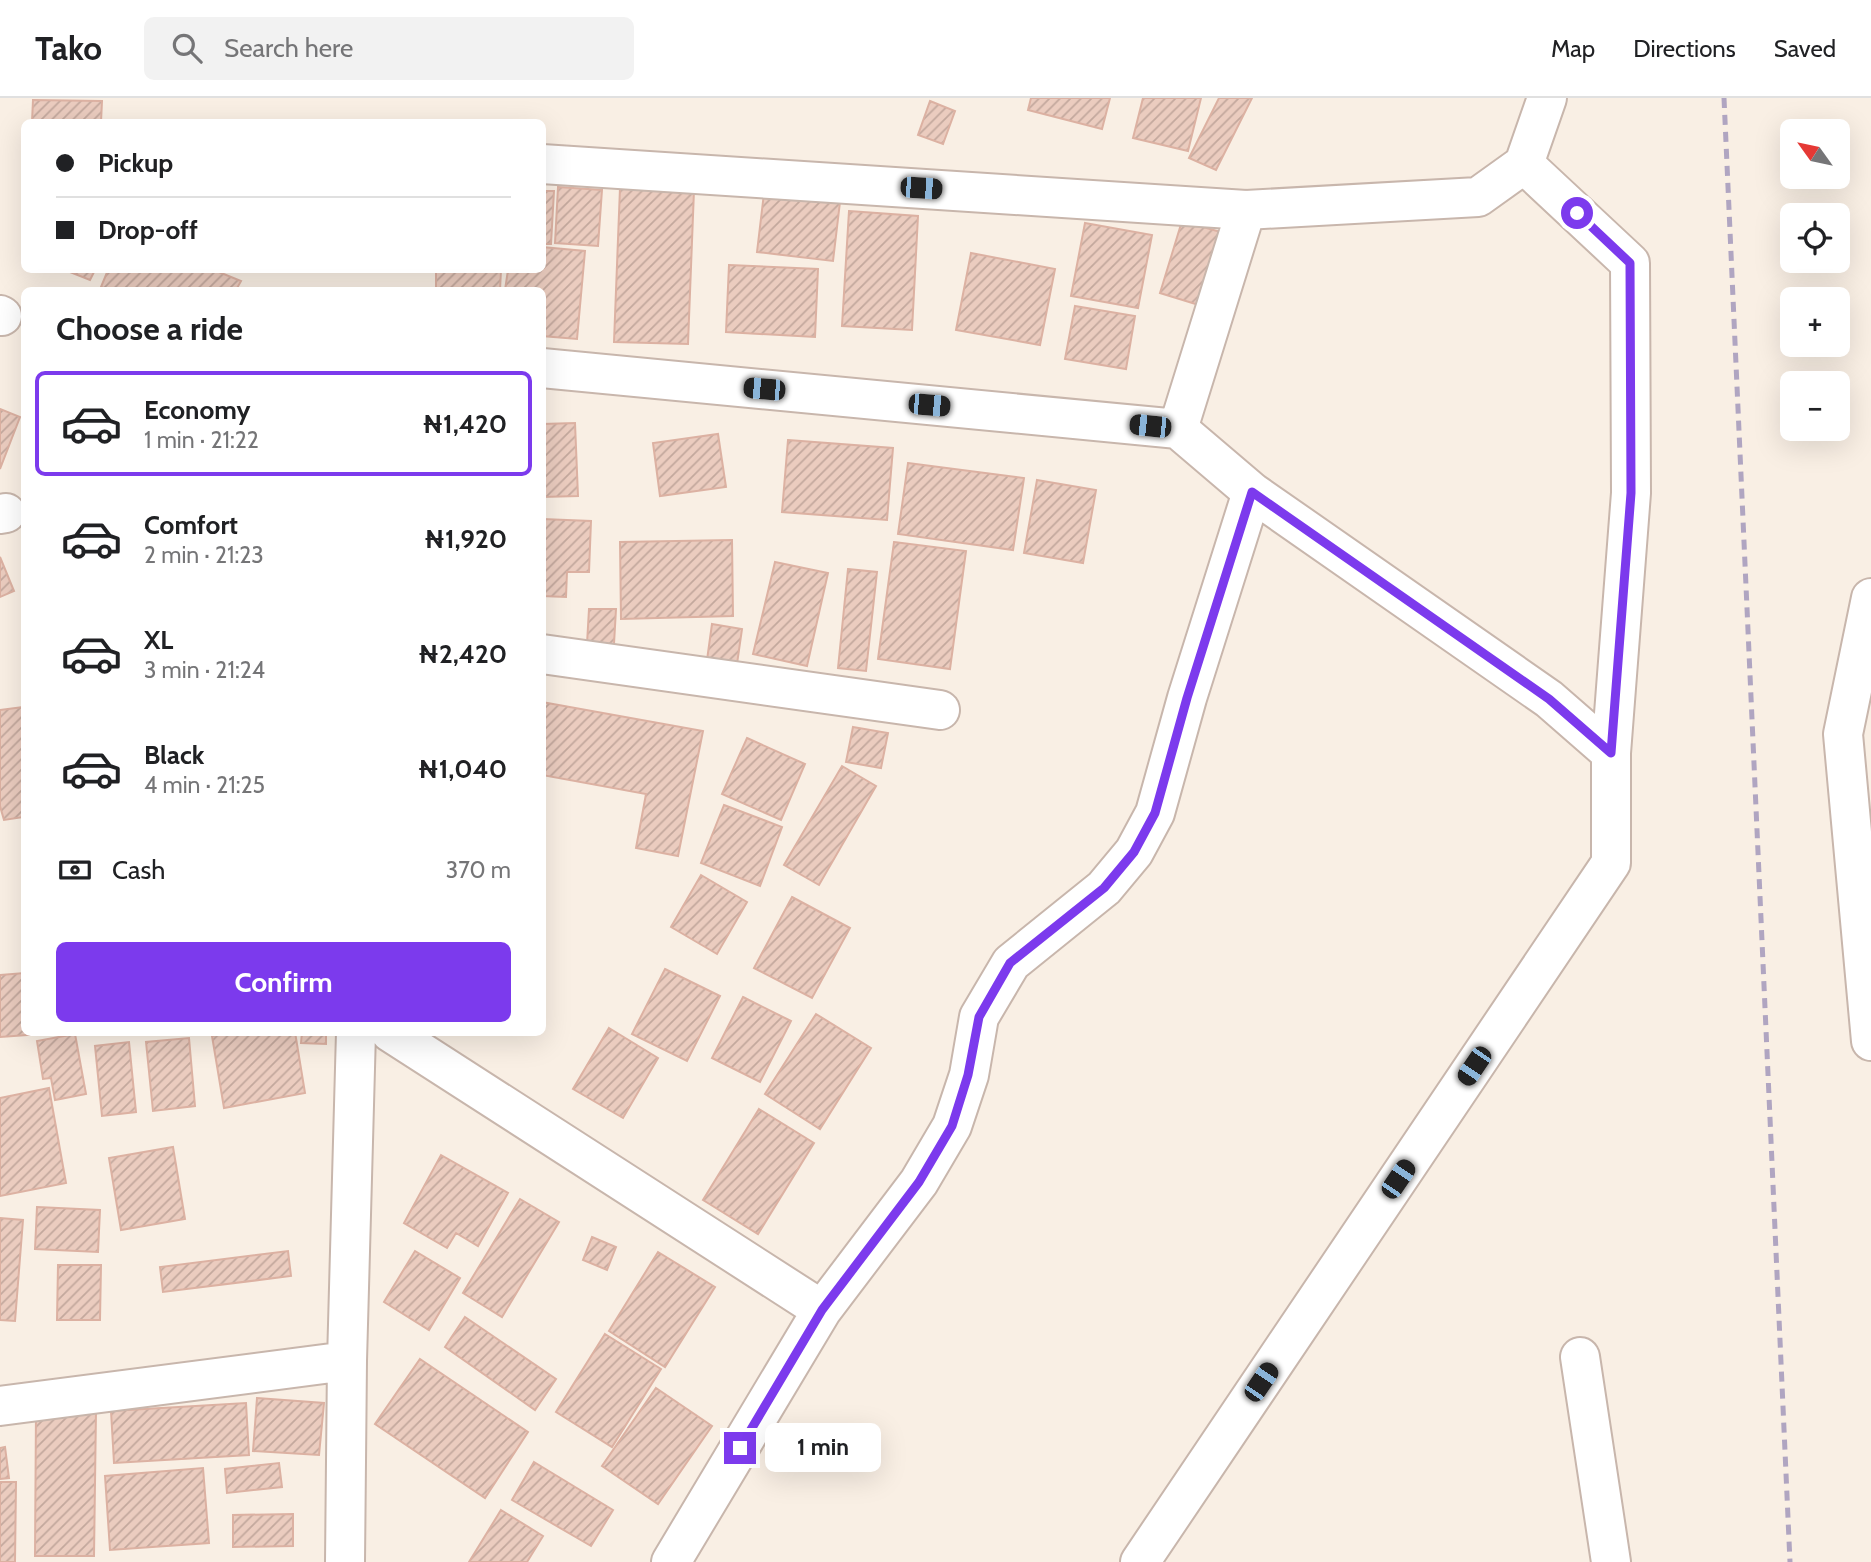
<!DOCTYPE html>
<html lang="en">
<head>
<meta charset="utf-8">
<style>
  body { margin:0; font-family:Cabin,sans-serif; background:#f2f2f2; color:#202124; height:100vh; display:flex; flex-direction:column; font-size:26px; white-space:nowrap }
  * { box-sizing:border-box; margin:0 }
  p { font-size:23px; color:#757577 }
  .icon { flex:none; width:38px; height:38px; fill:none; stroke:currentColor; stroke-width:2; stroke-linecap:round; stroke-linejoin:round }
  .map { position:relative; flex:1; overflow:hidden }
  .panel { position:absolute; left:21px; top:189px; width:525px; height:749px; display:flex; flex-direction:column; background:#fff; border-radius:10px; box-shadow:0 7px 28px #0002 }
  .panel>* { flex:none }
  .banner { position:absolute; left:21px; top:21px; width:525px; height:154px; border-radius:10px; box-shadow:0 7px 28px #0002; display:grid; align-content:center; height:154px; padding:0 35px; background:#fff }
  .needle { width:46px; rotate:303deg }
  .fabs { position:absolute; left:1780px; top:21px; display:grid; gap:14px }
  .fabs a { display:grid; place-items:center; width:70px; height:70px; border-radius:10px; background:#fff; box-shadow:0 7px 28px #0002; font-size:35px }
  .end { position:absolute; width:32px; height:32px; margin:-16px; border:9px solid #7c3aed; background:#fff; box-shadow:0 0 0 4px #fff }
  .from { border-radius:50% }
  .bubble { position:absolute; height:49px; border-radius:10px; background:#fff; box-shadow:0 7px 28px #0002; font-size:23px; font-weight:800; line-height:49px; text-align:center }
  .car { position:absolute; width:21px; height:42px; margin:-21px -10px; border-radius:9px; box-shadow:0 0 5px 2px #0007; background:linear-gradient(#222 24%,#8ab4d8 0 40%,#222 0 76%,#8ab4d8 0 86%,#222 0) }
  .banner b { display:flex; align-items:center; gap:24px; height:66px; font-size:26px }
  .banner b+b { border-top:2px solid #e0e0e0 }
  .banner i { width:18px; height:18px; background:#202124 }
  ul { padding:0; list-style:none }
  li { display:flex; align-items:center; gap:21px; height:105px; margin:0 14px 10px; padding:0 21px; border:4px solid transparent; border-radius:10px }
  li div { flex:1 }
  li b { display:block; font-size:26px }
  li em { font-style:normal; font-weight:800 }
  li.selected { border-color:#7c3aed }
  li>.icon { width:63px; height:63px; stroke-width:1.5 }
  h2 { padding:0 35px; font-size:32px; line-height:84px }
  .pay { display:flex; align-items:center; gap:18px; height:77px; padding:0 35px; font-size:26px }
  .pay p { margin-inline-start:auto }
  .button { display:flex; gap:14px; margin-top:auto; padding:14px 35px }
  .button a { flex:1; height:80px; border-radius:10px; background:#7c3aed; color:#fff; font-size:28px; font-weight:800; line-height:80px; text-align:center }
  header { display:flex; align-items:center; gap:42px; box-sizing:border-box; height:98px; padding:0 35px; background:#fff; border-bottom:2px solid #e0e0e0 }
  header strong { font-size:33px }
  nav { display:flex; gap:38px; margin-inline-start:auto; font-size:24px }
  .search { width:490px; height:63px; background:#f2f2f2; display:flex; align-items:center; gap:18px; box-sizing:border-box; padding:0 24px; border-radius:10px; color:#757577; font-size:26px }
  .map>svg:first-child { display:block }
</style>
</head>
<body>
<header>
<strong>Tako</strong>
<div class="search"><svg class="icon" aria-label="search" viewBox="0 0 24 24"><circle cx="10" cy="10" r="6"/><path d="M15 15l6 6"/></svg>Search here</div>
<nav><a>Map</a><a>Directions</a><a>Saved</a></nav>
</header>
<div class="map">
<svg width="1871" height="1464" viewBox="0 0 1871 1464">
  <defs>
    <pattern id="building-hatch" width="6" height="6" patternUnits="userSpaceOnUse" patternTransform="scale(1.75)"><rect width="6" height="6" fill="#ebccbf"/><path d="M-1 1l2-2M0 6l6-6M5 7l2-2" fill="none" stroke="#c3a89d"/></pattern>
  </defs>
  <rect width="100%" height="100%" fill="#f9efe4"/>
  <path fill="url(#building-hatch)" stroke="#dcb1a2" stroke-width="2" d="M1031 0H1110L1102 31 1028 12Z
    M1143 0H1201L1188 53 1133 40Z
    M1219 0H1252L1216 72 1189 60Z
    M33 2 102 3 101 24H32Z
    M930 3 955 13 943 46 918 37Z
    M558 89 602 92 598 148 555 145Z
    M620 90 694 92 688 246 614 244Z
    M542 93H554L551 146H542Z
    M764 95 840 104 833 163 757 154Z
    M849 113 918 118 912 232 842 228Z
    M1182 123 1224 135 1202 208 1160 195Z
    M1085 125 1152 137 1138 210 1071 198Z
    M542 149 585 153 577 241 542 238V192H505L508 172H542Z
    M971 155 1055 171 1040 247 956 232Z
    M729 167 818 171 815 239 726 234Z
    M65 172H95L90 182Z
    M108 172H214L241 183 236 192H109L101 189Z
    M436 172H501L500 192H436Z
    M1075 208 1135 218 1126 271 1065 261Z
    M0 311 20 319 0 371Z
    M575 325 578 398 542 399V326Z
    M718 336 726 389 660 398 653 345Z
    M788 342 893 350 887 422 782 414Z
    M908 365 1024 380 1013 452 898 436Z
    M1037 382 1096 392 1083 465 1024 455Z
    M542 421 591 423 589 474H567L566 499 542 498Z
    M732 442 733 518 621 521 620 444Z
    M894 444 966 453 950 571 878 561Z
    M0 459 14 493 0 499Z
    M775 464 828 475 807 568 753 556Z
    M848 471 877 474 866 573 838 570Z
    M589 511H616L614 546H587Z
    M712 526 742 531 737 566 707 562Z
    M542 604 703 633 678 758 636 750 646 696 542 677Z
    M24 609V719L4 722 0 708V612Z
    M853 629 888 635 881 670 846 664Z
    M747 640 805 666 781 722 722 696Z
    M842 668 876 688 819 787 784 767Z
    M724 707 782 729 760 788 701 765Z
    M701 777 747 804 717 856 671 829Z
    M792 799 850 830 812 900 754 870Z
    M665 871 720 898 687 963 632 936Z
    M24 875V934H69L0 939V877Z
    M743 899 791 923 760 984 712 960Z
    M816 916 871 950 820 1031 765 996Z
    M609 930 658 960 623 1020 573 991Z
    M232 934H295L305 995 224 1010 212 938Z
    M302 934H326V946L301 945Z
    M75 936 86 996 55 1002 51 980 43 981 37 943Z
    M189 940 195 1008 153 1013 146 944Z
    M129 944 136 1014 102 1018 95 948Z
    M49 990 66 1085 0 1098V1000Z
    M759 1011 814 1045 758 1136 703 1102Z
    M173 1049 185 1121 121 1132 109 1060Z
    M441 1057 508 1095 478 1148 456 1135 447 1150 404 1125Z
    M520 1101 559 1124 502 1219 463 1195Z
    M37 1109 100 1112 98 1154 35 1151Z
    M0 1120 23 1122 15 1223 0 1222Z
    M592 1139 616 1149 607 1172 583 1162Z
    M288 1153 291 1178 163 1194 160 1169Z
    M415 1153 460 1180 429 1232 384 1204Z
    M658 1154 715 1189 665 1269 609 1233Z
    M58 1167H101L100 1222H57Z
    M465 1219 556 1281 535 1312 445 1249Z
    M605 1236 661 1271 612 1349 556 1314Z
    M420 1261 528 1334 485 1400 375 1326Z
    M656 1290 712 1328 658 1406 602 1368Z
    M257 1300 324 1305 319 1357 253 1353Z
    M246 1305 249 1357 114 1365 111 1313Z
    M36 1313H96L94 1458H35Z
    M5 1349 9 1380 0 1381V1350Z
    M534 1364 613 1412 591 1448 512 1402Z
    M279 1365 282 1389 227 1395 225 1371Z
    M203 1370 209 1445 110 1452 105 1378Z
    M0 1384H16L15 1464H0Z
    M501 1412 543 1438 527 1464H469Z
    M293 1416V1448L233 1449V1417Z"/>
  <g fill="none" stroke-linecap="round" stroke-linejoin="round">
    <defs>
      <path id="minor" d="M542 66 1246 112 1478 99 1524 66 1547 0
        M0 217 2 218
        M542 270 1178 331 1252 394 1549 601 1611 655
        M1178 331 1246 112
        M0 416 6 415
        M1871 500 1843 636 1871 943
        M542 556 940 612
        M390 934 822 1212
        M1580 1259 1611 1464
        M0 1308 347 1263
        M345 1464 347 1263 356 934
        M671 1464 822 1212 919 1084 952 1028 969 977 979 919 1011 865 1104 790 1134 754 1155 715 1187 600 1252 394
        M1140 1464 1611 765V655L1631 395 1630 165 1524 66"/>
    </defs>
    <use href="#minor" stroke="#c8b6ac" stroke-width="42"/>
    <use href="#minor" stroke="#fff" stroke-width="38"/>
    <path stroke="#b0a5c1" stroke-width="5" stroke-dasharray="10 7" stroke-linecap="butt" d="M1724 0 1790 1464"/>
  </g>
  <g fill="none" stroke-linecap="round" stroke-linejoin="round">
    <path stroke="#7c3aed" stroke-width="9" d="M740 1350 822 1212 919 1084 952 1028 968 977 979 919 1010 865 1104 790 1134 754 1155 715 1187 600 1252 394 1549 601 1611 655 1631 395 1630 165 1577 115"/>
  </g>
</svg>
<div class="fabs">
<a><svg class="needle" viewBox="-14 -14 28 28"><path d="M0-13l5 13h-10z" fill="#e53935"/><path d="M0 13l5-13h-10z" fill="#757577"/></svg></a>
<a><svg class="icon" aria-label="locate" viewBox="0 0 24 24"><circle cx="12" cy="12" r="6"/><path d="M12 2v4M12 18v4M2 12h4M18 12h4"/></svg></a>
<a>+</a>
<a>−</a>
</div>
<i class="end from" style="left:1577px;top:115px"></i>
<i class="end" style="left:740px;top:1350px"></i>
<div class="bubble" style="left:765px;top:1325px;width:116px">1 min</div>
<i class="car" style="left:921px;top:90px;rotate:94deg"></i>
<i class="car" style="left:764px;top:291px;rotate:275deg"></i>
<i class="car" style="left:929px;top:307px;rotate:95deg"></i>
<i class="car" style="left:1150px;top:328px;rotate:276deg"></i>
<i class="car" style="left:1474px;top:968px;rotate:214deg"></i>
<i class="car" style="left:1398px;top:1081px;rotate:34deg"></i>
<i class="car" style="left:1261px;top:1284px;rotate:34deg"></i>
<div class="banner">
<b><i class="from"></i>Pickup</b>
<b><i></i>Drop-off</b>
</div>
<section class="panel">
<h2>Choose a ride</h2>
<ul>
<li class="selected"><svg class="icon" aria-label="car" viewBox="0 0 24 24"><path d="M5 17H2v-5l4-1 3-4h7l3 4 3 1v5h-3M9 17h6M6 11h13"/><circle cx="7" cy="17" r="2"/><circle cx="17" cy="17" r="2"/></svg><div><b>Economy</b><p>1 min · 21:22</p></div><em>₦1,420</em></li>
<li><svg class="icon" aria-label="car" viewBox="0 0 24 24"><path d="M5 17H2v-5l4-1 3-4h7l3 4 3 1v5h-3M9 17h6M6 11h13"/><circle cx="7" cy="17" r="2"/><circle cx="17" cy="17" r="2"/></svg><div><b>Comfort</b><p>2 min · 21:23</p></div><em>₦1,920</em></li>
<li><svg class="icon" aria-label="car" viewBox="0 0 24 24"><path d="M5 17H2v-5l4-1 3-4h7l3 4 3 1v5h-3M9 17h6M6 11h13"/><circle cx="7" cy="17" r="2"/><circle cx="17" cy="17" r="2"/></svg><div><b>XL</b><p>3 min · 21:24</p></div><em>₦2,420</em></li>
<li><svg class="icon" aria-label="car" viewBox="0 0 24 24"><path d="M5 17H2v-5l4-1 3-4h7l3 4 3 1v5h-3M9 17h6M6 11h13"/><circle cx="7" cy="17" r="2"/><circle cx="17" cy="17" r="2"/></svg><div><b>Black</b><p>4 min · 21:25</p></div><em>₦1,040</em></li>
</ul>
<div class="pay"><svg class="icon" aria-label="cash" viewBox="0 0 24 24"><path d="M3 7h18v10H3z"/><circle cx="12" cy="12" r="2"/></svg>Cash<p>370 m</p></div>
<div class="button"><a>Confirm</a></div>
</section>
</div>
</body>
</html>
